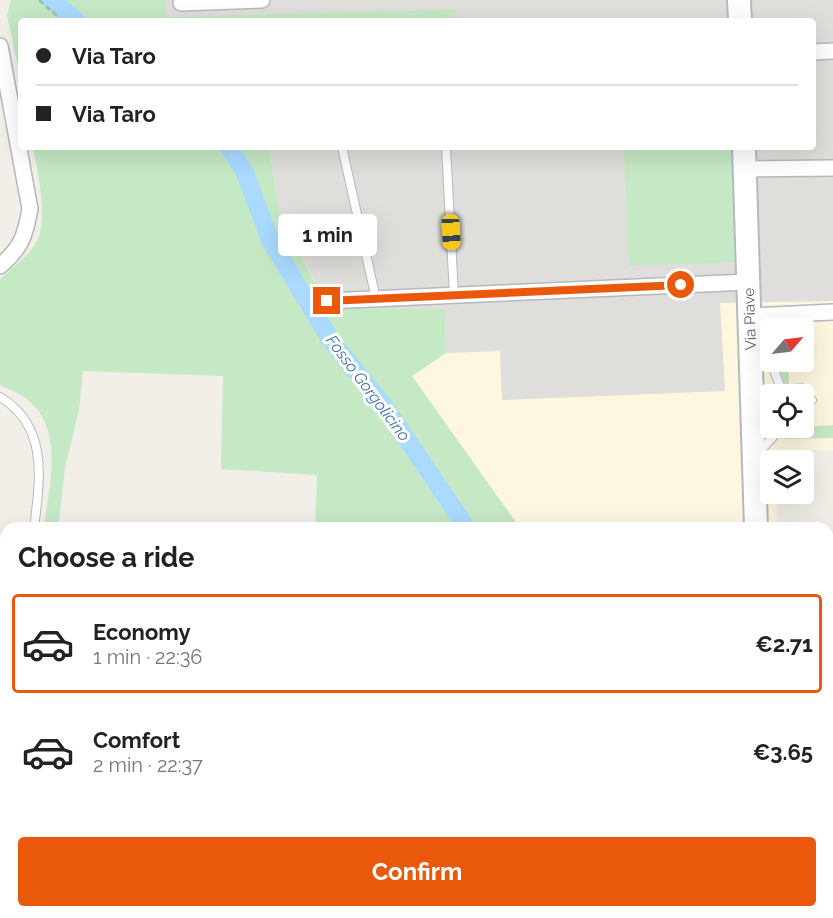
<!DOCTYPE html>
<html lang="en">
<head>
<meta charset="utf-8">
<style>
  body { margin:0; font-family:Raleway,sans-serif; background:#f6f6f6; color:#222; height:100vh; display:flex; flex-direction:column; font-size:22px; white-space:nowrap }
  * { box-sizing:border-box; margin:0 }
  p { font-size:20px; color:#767676 }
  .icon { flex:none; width:33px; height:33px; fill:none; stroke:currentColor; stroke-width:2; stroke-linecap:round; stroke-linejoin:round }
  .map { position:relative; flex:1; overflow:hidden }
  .sheet { position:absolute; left:0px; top:522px; width:834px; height:396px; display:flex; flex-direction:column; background:#fff; border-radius:18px 18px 0 0; box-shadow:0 6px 24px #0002 }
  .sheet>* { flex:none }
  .banner { position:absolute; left:18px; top:18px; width:798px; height:132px; border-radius:6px; box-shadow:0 6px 24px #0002; display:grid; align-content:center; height:132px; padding:0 18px; background:#fff }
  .needle { width:39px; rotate:62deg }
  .fabs { position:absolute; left:760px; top:318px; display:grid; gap:12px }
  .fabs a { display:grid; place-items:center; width:54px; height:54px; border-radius:6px; background:#fff; box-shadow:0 6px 24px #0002; font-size:30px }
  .end { position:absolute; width:27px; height:27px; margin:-14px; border:8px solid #ea580c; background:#fff; box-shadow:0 0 0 3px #fff }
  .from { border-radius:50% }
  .bubble { position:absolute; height:42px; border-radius:6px; background:#fff; box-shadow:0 6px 24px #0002; font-size:20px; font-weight:700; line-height:42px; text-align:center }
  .car { position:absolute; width:18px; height:36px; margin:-18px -9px; border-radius:8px; box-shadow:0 0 4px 2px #0007; background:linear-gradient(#f5c518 24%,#345 0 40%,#f5c518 0 76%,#345 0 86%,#f5c518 0) }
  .banner b { display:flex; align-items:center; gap:21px; height:57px; font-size:22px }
  .banner b+b { border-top:2px solid #e0e0e0 }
  .banner i { width:15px; height:15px; background:#222 }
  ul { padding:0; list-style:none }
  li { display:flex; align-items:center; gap:18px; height:99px; margin:0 12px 9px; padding:0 6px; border:3px solid transparent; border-radius:6px }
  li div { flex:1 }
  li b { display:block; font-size:22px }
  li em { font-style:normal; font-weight:700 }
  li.current { border-color:#ea580c }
  li>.icon { width:54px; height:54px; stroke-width:1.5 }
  h2 { padding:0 18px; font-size:27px; line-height:72px }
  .primary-button { display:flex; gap:12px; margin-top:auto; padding:12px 18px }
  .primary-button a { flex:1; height:69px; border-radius:6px; background:#ea580c; color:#fff; font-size:24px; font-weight:700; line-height:69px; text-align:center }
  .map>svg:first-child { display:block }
</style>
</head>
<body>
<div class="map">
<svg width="833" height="918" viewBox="0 0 833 918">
  <rect width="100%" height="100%" fill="#f1efe8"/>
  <path fill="#fef7e0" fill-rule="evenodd" d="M833 301V450L780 451 779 460H771V494H778L776 528H520L412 376 446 353 500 351 502 400 725 390 720 303ZM771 328H804V362H771ZM771 394H804V428H771Z"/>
  <path fill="#e0deda" d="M165 0H833V301L720 303 725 391 502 400 500 351 446 353 445 309 329 308 280 216 269 147H813V21H457L456 9 167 17Z"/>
  <path fill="#c5e8c5" d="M11 0H165L167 17 456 9 457 21H21V82L7 15Z
    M33 147H269L280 216 328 308 445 309 446 353 412 376 520 528H315L317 475 221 469 223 376 83 371 79 410 65 468 58 528H44C49 484 67 424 21 395 15 391 7 389 0 385V279C12 268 29 256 37 241 48 217 38 173 33 147Z
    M624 147H733L737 262 629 266Z
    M780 362H788L789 384 804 383V389C784 389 781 380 780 362Z
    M833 425V438L785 439 784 428Z
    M6 801V912H59L58 918H0V845Z
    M619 912H749V918H622Z"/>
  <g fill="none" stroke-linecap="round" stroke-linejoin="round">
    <path stroke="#aadaff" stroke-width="18" d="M51 0 77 21
      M229 147 245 173 270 240 332 342 385 407 467 528"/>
    <defs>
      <path id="service" d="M342 147 376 299
        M446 147 454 295
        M755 345 771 361
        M771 362 780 386 791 394
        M0 397C49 426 40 480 34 528
        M804 403 812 400
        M759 452 773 437 777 428
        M828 591H833
        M828 709H833
        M0 768 6 729
        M579 912 582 918
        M449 918V912"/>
      <path id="minor" d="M181 3 262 0
        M0 46 30 209C25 236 22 247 0 266
        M813 52 833 51
        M744 169 833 168
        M327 301 748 282
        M750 316 833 312
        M828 731 833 730
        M205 918V912"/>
      <path id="secondary" d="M739 0 740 21
        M744 147 756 528
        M771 912V918"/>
    </defs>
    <use href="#service" stroke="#b5b8bc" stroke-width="10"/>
    <use href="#minor" stroke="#b5b8bc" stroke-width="18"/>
    <use href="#secondary" stroke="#b6babf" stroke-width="26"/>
    <path stroke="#9cc7a9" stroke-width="3" stroke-dasharray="6 3" stroke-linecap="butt" d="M39 0 63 21"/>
    <use href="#service" stroke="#fff" stroke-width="8"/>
    <use href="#minor" stroke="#fff" stroke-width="15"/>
    <use href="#secondary" stroke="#fff" stroke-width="22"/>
  </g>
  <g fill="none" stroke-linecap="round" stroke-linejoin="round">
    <path stroke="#ea580c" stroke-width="8" d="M327 301 681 285"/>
  </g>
  <g text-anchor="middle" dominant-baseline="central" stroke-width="6" stroke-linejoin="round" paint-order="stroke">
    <g font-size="15" fill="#5f6368" stroke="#fff">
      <text transform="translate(750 319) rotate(-92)">Via Piave</text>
    </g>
    <g font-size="16" font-style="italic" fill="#4174aa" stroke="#fff">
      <text transform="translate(368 388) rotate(53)">Fosso Gorgolicino</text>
    </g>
  </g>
</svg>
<div class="fabs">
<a><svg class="needle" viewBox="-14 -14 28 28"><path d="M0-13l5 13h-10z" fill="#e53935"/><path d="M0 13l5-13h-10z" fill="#767676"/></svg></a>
<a><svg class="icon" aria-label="locate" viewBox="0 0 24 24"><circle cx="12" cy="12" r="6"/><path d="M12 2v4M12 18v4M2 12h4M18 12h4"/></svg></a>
<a><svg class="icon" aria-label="layers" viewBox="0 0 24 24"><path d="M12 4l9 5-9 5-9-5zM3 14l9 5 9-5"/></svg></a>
</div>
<i class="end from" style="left:681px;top:285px"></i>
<i class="end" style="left:327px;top:301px"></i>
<div class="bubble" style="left:278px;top:214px;width:99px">1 min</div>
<i class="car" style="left:451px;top:232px;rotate:177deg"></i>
<div class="banner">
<b><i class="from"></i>Via Taro</b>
<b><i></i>Via Taro</b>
</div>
<section class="sheet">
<h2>Choose a ride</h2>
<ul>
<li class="current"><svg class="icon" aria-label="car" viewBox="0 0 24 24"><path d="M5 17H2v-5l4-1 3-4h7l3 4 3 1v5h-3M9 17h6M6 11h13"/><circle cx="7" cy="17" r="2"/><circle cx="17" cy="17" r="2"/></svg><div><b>Economy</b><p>1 min · 22:36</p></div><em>€2.71</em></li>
<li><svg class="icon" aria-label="car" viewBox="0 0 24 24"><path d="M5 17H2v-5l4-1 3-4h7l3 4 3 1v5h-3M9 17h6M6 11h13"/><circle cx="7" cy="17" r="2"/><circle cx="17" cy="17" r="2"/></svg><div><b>Comfort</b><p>2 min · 22:37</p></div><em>€3.65</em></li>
</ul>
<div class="primary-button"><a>Confirm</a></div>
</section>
</div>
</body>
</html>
